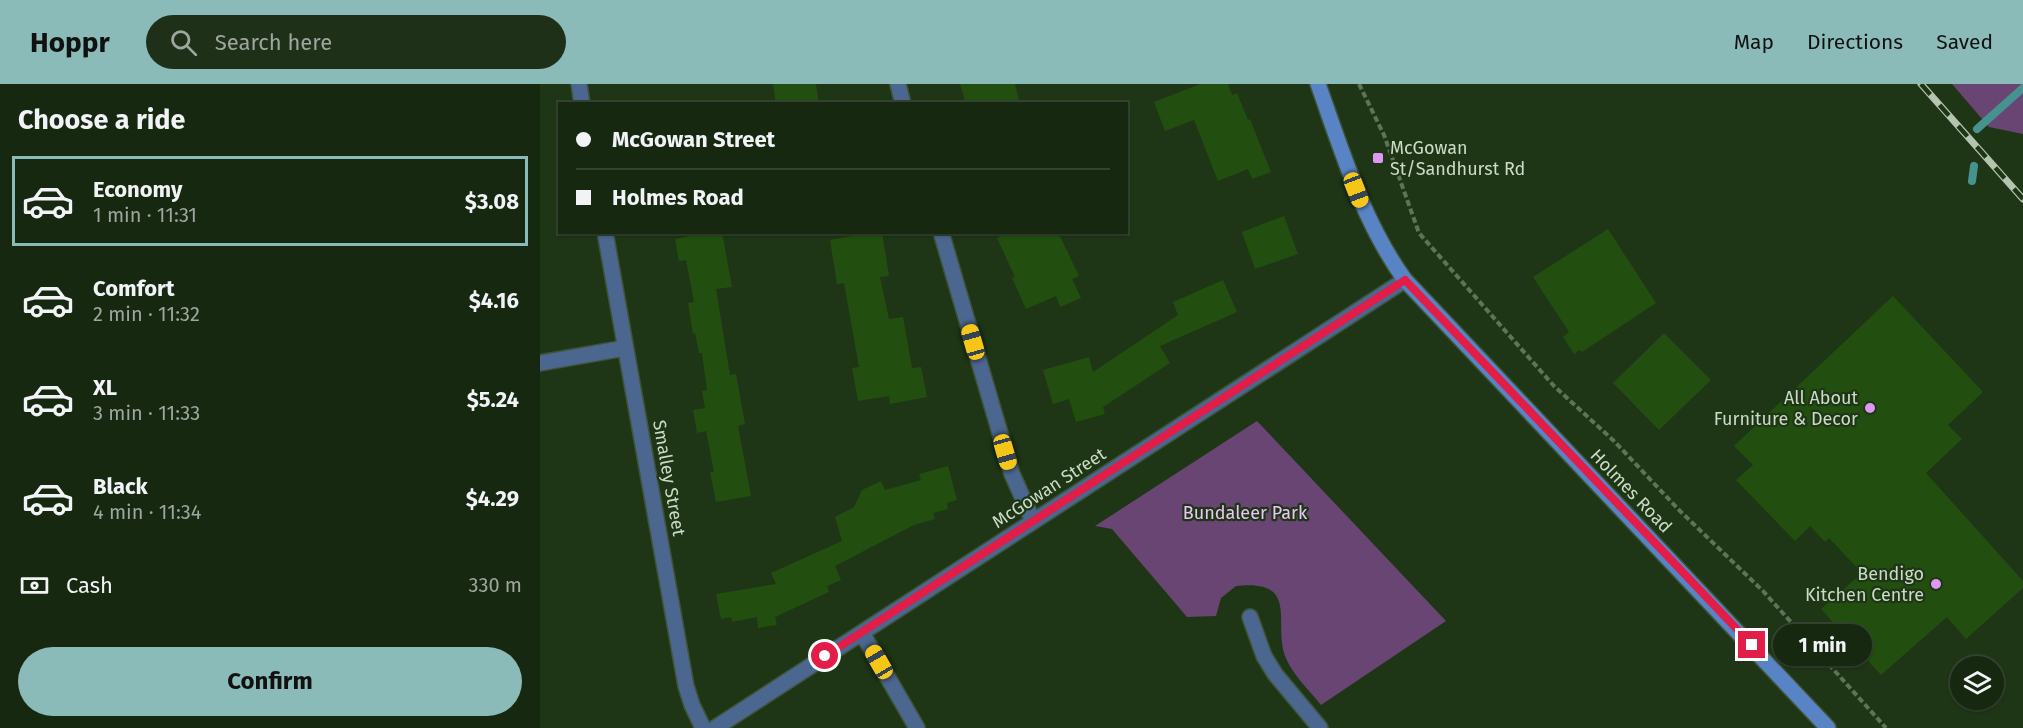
<!DOCTYPE html>
<html lang="en">
<head>
<meta charset="utf-8">
<style>
  body { margin:0; font-family:"Fira Sans",sans-serif; background:#1f3019; color:#f1f3f6; height:100vh; display:flex; flex-direction:column; font-size:22px; white-space:nowrap }
  * { box-sizing:border-box; margin:0 }
  p { font-size:20px; color:#9ea69f }
  .icon { flex:none; width:33px; height:33px; fill:none; stroke:currentColor; stroke-width:2; stroke-linecap:round; stroke-linejoin:round }
  .map { position:relative; flex:1; overflow:hidden }
  .sheet { display:flex; flex-direction:column; background:#162810; width:540px }
  .sheet>* { flex:none }
  .guide { position:absolute; left:18px; top:18px; width:570px; height:132px; border-radius:0px; box-shadow:0 2px 4px #0004,0 0 0 2px #354430; display:grid; align-content:center; height:132px; padding:0 18px; background:#162810 }
  .tools { position:absolute; left:1410px; top:572px; display:grid; gap:12px }
  .tools a { display:grid; place-items:center; width:54px; height:54px; border-radius:50%; background:#162810; box-shadow:0 2px 4px #0004,0 0 0 2px #354430; font-size:30px }
  .end { position:absolute; width:27px; height:27px; margin:-14px; border:8px solid #e11d48; background:#fff; box-shadow:0 0 0 3px #fff }
  .from { border-radius:50% }
  .bubble { position:absolute; height:42px; border-radius:21px; background:#162810; box-shadow:0 2px 4px #0004,0 0 0 2px #354430; font-size:20px; font-weight:700; line-height:42px; text-align:center }
  .car { position:absolute; width:18px; height:36px; margin:-18px -9px; border-radius:8px; box-shadow:0 0 4px 2px #0007; background:linear-gradient(#f5c518 24%,#345 0 40%,#f5c518 0 76%,#345 0 86%,#f5c518 0) }
  .guide b { display:flex; align-items:center; gap:21px; height:57px; font-size:22px }
  .guide b+b { border-top:2px solid #354430 }
  .guide i { width:15px; height:15px; background:#f1f3f6 }
  ul { padding:0; list-style:none }
  li { display:flex; align-items:center; gap:18px; height:90px; margin:0 12px 9px; padding:0 6px; border:3px solid transparent; border-radius:0px }
  li div { flex:1 }
  li b { display:block; font-size:22px }
  li em { font-style:normal; font-weight:700 }
  li.on { border-color:#8bbbb9 }
  li>.icon { width:54px; height:54px; stroke-width:1.5 }
  h2 { padding:0 18px; font-size:27px; line-height:72px }
  .pay { display:flex; align-items:center; gap:15px; height:66px; padding:0 18px; font-size:22px }
  .pay p { margin-inline-start:auto }
  .cta { display:flex; gap:12px; margin-top:auto; padding:12px 18px }
  .cta a { flex:1; height:69px; border-radius:36px; background:#8bbbb9; color:#111; font-size:24px; font-weight:700; line-height:69px; text-align:center }
  header { display:flex; align-items:center; gap:36px; box-sizing:border-box; height:84px; padding:0 30px; background:#8bbbb9; color:#111 }
  header strong { font-size:28px }
  nav { display:flex; gap:33px; margin-inline-start:auto; font-size:21px }
  .search { width:420px; height:54px; background:#1f3019; display:flex; align-items:center; gap:15px; box-sizing:border-box; padding:0 21px; border-radius:33px; color:#9ea69f; font-size:22px }
  main { display:flex; flex:1; min-height:0 }
  .map>svg:first-child { display:block }
</style>
</head>
<body>
<header>
<strong>Hoppr</strong>
<div class="search"><svg class="icon" aria-label="search" viewBox="0 0 24 24"><circle cx="10" cy="10" r="6"/><path d="M15 15l6 6"/></svg>Search here</div>
<nav><a>Map</a><a>Directions</a><a>Saved</a></nav>
</header>
<main>
<section class="sheet">
<h2>Choose a ride</h2>
<ul>
<li class="on"><svg class="icon" aria-label="car" viewBox="0 0 24 24"><path d="M5 17H2v-5l4-1 3-4h7l3 4 3 1v5h-3M9 17h6M6 11h13"/><circle cx="7" cy="17" r="2"/><circle cx="17" cy="17" r="2"/></svg><div><b>Economy</b><p>1 min · 11:31</p></div><em>$3.08</em></li>
<li><svg class="icon" aria-label="car" viewBox="0 0 24 24"><path d="M5 17H2v-5l4-1 3-4h7l3 4 3 1v5h-3M9 17h6M6 11h13"/><circle cx="7" cy="17" r="2"/><circle cx="17" cy="17" r="2"/></svg><div><b>Comfort</b><p>2 min · 11:32</p></div><em>$4.16</em></li>
<li><svg class="icon" aria-label="car" viewBox="0 0 24 24"><path d="M5 17H2v-5l4-1 3-4h7l3 4 3 1v5h-3M9 17h6M6 11h13"/><circle cx="7" cy="17" r="2"/><circle cx="17" cy="17" r="2"/></svg><div><b>XL</b><p>3 min · 11:33</p></div><em>$5.24</em></li>
<li><svg class="icon" aria-label="car" viewBox="0 0 24 24"><path d="M5 17H2v-5l4-1 3-4h7l3 4 3 1v5h-3M9 17h6M6 11h13"/><circle cx="7" cy="17" r="2"/><circle cx="17" cy="17" r="2"/></svg><div><b>Black</b><p>4 min · 11:34</p></div><em>$4.29</em></li>
</ul>
<div class="pay"><svg class="icon" aria-label="cash" viewBox="0 0 24 24"><path d="M3 7h18v10H3z"/><circle cx="12" cy="12" r="2"/></svg>Cash<p>330 m</p></div>
<div class="cta"><a>Confirm</a></div>
</section>
<div class="map">
<svg width="1483" height="644" viewBox="0 0 1483 644">
  <rect width="100%" height="100%" fill="#1e3616"/>
  <path fill="#684573" d="M1412 0H1483V50L1449 43Z
    M717 337 906 537 781 621C769 606 752 590 745 572 733 538 760 495 696 502L681 514 676 532 647 533 572 445 555 442Z"/>
  <g fill="none" stroke-linecap="round" stroke-linejoin="round">
    <path stroke="#46928e" stroke-width="8" d="M1437 45 1483 4
      M1432 97 1434 82"/>
  </g>
  <path fill="#224f10" d="M233 0H276L279 20H236Z
    M420 0H475L480 20H426Z
    M660 0H688L692 11 697 9 708 36 710 35 731 88 712 95 708 85 678 97 654 36 625 47 614 18Z
    M744 132 758 170 715 185 702 148Z
    M1068 145 1116 219 1042 268 1040 266 1034 270 1023 253 1029 248 993 193Z
    M171 148H182L192 203 176 205 190 291 196 290 205 340 198 342 211 412 176 418 170 388H174L166 347 157 349 153 326 165 324 162 307 167 306 162 269H159L155 249 153 250 148 219 154 218 146 176 139 177 135 155Z
    M334 148H342L349 192 340 193 349 235 363 233 372 284 381 283 387 313 350 320 349 312 318 317 312 284 319 283 304 199 297 200 290 156Z
    M469 148H518L539 192 532 195 541 214 520 223 516 212 486 225 472 194 475 193 457 154Z
    M683 196 697 228 620 262 630 279 563 323 565 330 536 338 529 315 513 320 503 286 549 273 553 288 638 231 633 218Z
    M1353 212 1443 308 1408 341 1422 355 1386 389 1483 497V504L1426 555 1407 533 1341 591 1281 525 1322 489 1289 454 1285 458 1270 442 1255 457 1196 396 1213 381 1194 362Z
    M1124 249 1171 296 1119 346 1073 299Z
    M408 382 417 416 407 419 408 425 393 429 395 435 374 441 295 482 301 496 287 502 289 508 235 533 237 541 218 544 217 533 192 538 191 533 181 535 176 510 236 500 231 489 302 457 295 433 314 423 322 406 341 397 345 406 381 396 379 390Z"/>
  <g fill="none" stroke-linecap="round" stroke-linejoin="round">
    <defs>
      <path id="street" d="M39 0 42 20
        M358 0 363 20
        M65 148 146 602 152 621 163 644
        M401 148 472 390 493 437
        M0 279 85 264
        M710 533 724 572 735 590 780 644
        M322 549 377 644
        M175 644 865 196"/>
      <path id="secondary" d="M778 0C802 67 823 138 865 196L1288 644"/>
    </defs>
    <use href="#street" stroke="#3d5436" stroke-width="18"/>
    <use href="#secondary" stroke="#3d5436" stroke-width="18"/>
    <path stroke="#5f7358" stroke-width="4" stroke-dasharray="6 3" stroke-linecap="butt" d="M819 0 844 51 879 149 1014 302 1074 357 1139 426 1223 507 1346 644"/>
    <use href="#street" stroke="#4b668f" stroke-width="15"/>
    <use href="#secondary" stroke="#5884c5" stroke-width="15"/>
    <defs>
      <path id="rail" d="M1381 0 1483 115"/>
    </defs>
    <use href="#rail" stroke="#b4c4af" stroke-width="7"/>
    <use href="#rail" stroke="#1e3616" stroke-width="4.5" stroke-dasharray="14" stroke-linecap="butt"/>
  </g>
  <g fill="none" stroke-linecap="round" stroke-linejoin="round">
    <path stroke="#e11d48" stroke-width="8" d="M285 572 865 196 1212 561"/>
  </g>
  <g fill="#de98f2" stroke="#1e3616" stroke-width="2">
    <rect x="832" y="68" width="12" height="12" rx="3"/>
    <circle cx="1330" cy="324" r="6"/>
    <circle cx="1396" cy="500" r="6"/>
  </g>
  <g text-anchor="middle" dominant-baseline="central" stroke-width="4.5" stroke-linejoin="round" paint-order="stroke">
    <g font-size="18" fill="#ccdbc8" stroke="#1e3616" text-anchor="end">
      <text x="850" y="64" text-anchor="start">McGowan<tspan x="850" dy="21">St/Sandhurst Rd</tspan></text>
      <text x="1318" y="314">All About<tspan x="1318" dy="21">Furniture &amp; Decor</tspan></text>
      <text x="1384" y="490">Bendigo<tspan x="1384" dy="21">Kitchen Centre</tspan></text>
    </g>
    <g font-size="18" fill="#ccdbc8" stroke="#1e3616">
      <text transform="translate(129 394) rotate(80)">Smalley Street</text>
      <text transform="translate(509 404) rotate(-33)">McGowan Street</text>
      <text transform="translate(1091 407) rotate(46)">Holmes Road</text>
    </g>
    <g font-size="18" fill="#ecc5f8" stroke="#1e3616">
      <text x="705" y="429">Bundaleer Park</text>
    </g>
  </g>
</svg>
<div class="tools">
<a><svg class="icon" aria-label="layers" viewBox="0 0 24 24"><path d="M12 4l9 5-9 5-9-5zM3 14l9 5 9-5"/></svg></a>
</div>
<i class="end from" style="left:285px;top:572px"></i>
<i class="end" style="left:1212px;top:561px"></i>
<div class="bubble" style="left:1233px;top:540px;width:99px">1 min</div>
<i class="car" style="left:816px;top:106px;rotate:159deg"></i>
<i class="car" style="left:433px;top:258px;rotate:344deg"></i>
<i class="car" style="left:465px;top:368px;rotate:164deg"></i>
<i class="car" style="left:339px;top:578px;rotate:330deg"></i>
<div class="guide">
<b><i class="from"></i>McGowan Street</b>
<b><i></i>Holmes Road</b>
</div>
</div>
</main>
</body>
</html>
